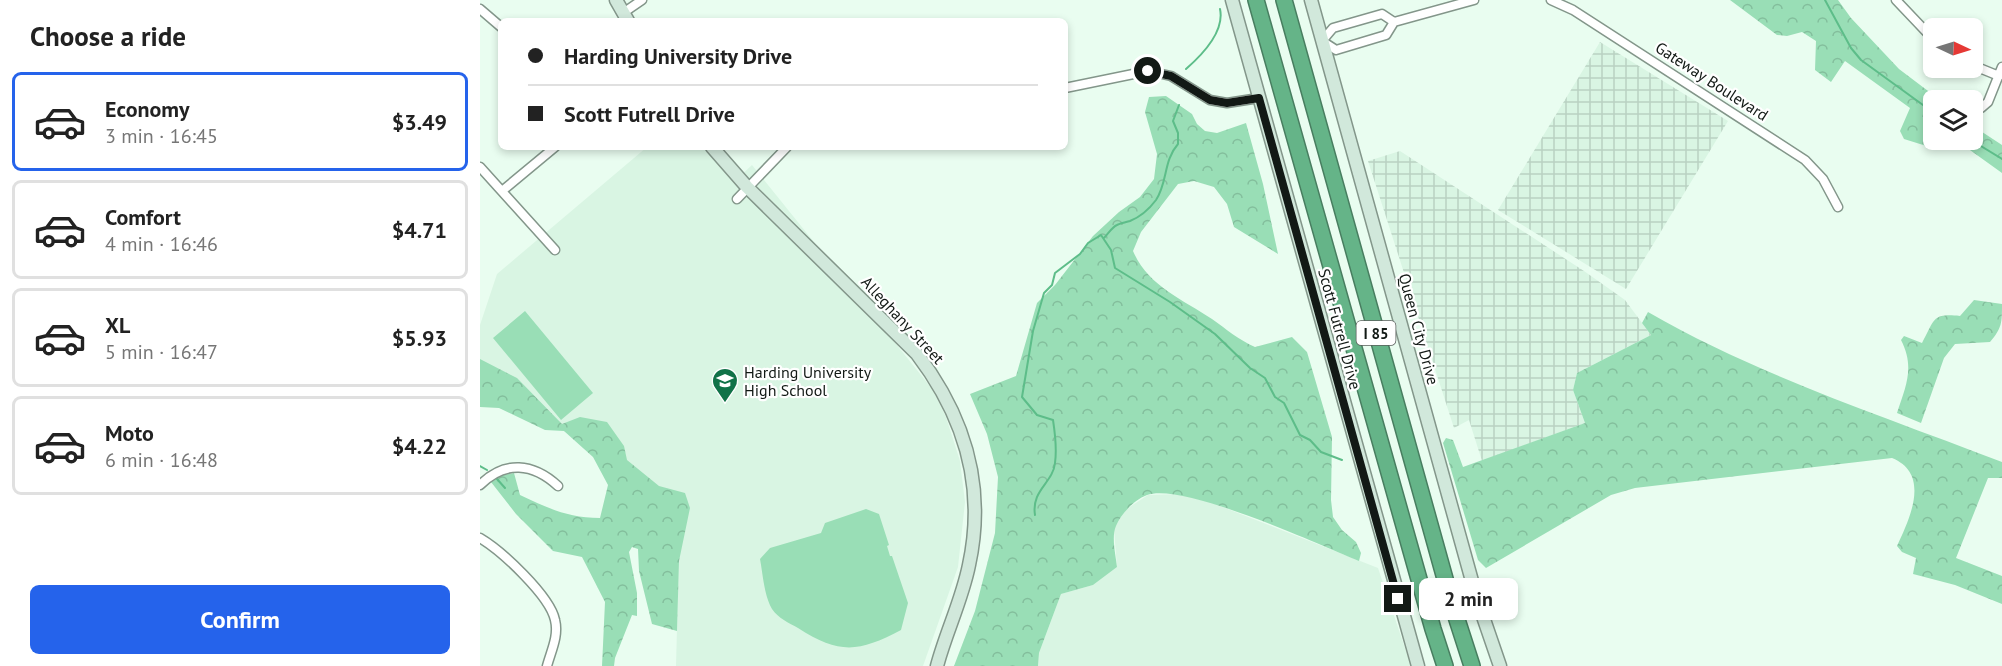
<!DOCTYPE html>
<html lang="en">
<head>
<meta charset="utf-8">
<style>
  body { margin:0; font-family:"PT Sans",sans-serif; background:#f2f2f2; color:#222; height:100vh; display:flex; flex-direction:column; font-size:22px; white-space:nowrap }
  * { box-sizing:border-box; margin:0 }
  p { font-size:20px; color:#767676 }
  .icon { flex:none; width:33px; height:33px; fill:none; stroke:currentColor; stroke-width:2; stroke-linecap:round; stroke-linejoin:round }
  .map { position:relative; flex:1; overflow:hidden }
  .sheet { display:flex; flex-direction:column; background:#fff; width:480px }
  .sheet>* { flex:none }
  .hud { position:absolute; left:18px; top:18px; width:570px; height:132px; border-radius:9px; box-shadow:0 3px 9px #0003; display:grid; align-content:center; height:132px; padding:0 30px; background:#fff }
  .needle { width:39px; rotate:94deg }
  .fabs { position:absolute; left:1443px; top:18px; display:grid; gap:12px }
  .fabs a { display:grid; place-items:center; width:60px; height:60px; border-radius:9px; background:#fff; box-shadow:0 3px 9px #0003; font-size:30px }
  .end { position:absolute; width:27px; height:27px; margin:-14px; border:8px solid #121915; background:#fff; box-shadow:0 0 0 3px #fff }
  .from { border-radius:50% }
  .bubble { position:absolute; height:42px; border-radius:9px; background:#fff; box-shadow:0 3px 9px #0003; font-size:20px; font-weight:800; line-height:42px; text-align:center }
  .hud b { display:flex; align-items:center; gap:21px; height:57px; font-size:22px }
  .hud b+b { border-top:2px solid #e0e0e0 }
  .hud i { width:15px; height:15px; background:#222 }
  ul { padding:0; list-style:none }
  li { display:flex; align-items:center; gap:18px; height:99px; margin:0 12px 9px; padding:0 18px; border:3px solid #e0e0e0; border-radius:9px }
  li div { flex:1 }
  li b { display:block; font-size:22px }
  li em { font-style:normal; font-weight:800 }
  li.on { border-color:#2563eb }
  li>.icon { width:54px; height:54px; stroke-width:1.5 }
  h2 { padding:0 30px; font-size:27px; line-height:72px }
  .button { display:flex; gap:12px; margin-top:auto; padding:12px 30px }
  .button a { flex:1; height:69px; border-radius:9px; background:#2563eb; color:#fff; font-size:24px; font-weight:800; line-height:69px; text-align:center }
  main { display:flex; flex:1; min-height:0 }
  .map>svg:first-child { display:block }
</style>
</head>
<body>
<main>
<section class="sheet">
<h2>Choose a ride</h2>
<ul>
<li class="on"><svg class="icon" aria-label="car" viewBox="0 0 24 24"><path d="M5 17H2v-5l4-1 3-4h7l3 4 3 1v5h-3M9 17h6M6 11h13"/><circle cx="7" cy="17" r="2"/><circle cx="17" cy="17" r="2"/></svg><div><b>Economy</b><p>3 min · 16:45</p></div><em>$3.49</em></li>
<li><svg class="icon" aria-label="car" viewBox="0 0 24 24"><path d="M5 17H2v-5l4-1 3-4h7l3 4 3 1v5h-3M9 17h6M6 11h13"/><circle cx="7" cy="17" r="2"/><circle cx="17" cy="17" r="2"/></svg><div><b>Comfort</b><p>4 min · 16:46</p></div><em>$4.71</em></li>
<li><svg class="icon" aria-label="car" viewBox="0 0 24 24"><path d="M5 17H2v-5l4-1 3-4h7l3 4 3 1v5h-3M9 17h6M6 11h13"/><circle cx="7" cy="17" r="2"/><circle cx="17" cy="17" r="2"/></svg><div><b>XL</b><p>5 min · 16:47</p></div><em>$5.93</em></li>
<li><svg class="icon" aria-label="car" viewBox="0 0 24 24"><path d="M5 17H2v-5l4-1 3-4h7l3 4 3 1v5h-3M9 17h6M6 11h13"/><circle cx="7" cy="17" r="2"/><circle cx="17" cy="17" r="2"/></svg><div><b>Moto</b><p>6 min · 16:48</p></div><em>$4.22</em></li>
</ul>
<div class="button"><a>Confirm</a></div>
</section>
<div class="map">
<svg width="1522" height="666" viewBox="0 0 1522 666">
  <defs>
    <pattern id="industrial-grid" width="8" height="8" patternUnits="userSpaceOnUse" patternTransform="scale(1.5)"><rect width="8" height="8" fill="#d9f5e3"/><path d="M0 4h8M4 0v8" fill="none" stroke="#b9d1c2"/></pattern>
    <pattern id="forest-crowns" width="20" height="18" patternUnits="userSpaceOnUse" patternTransform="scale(1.5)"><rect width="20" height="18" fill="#99deb6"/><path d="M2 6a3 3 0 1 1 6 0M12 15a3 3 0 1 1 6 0" fill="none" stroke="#83be9c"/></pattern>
  </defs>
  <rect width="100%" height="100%" fill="#e9fdf0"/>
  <path fill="#d9f5e3" d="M167 147H231L258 178 272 165 453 390 466 417 480 461 485 502 478 567 443 666H196L200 515 138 459 0 388V325L17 274Z
    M698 494 730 502 898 568 931 666H558L559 653 581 594 613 585 637 567 634 529 645 510 668 495Z"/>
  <path fill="url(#industrial-grid)" d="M1120 42 1248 121 1146 289 1018 210Z
    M920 151 1104 271 1145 300 1171 335 1097 373 1093 390 1105 423 1002 461 989 420 974 428 888 161Z"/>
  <path fill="url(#forest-crowns)" d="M1250 0H1358L1371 18 1419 69 1460 100H1454V140H1474L1456 149 1424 139 1420 131 1430 108 1365 61 1351 82 1335 70 1336 41 1322 32 1307 36 1297 35Z
    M686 96 712 114 717 124 725 131 737 133 766 123 783 184 798 254 754 227 747 204 734 187 714 181 698 184 661 232 653 251C668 286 702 299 732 319 746 329 759 340 775 347L812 337 827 352 852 437 851 500 853 517 862 530 876 542 881 553 879 561C839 545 704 482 667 495 654 500 641 514 636 526 631 537 636 556 637 567L613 585 581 594 559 653 558 666H474L495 611 515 533 518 477 507 434 490 394 536 376 557 303 575 285 613 236 639 212 660 197 674 179 677 154 665 112 669 97Z
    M1493 126 1522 145V173L1476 140H1492Z
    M1494 300 1522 304C1522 323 1522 328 1510 342L1475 344 1464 358 1441 423 1417 413C1426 386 1435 367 1421 340L1424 336 1442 343C1455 320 1451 313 1480 316Z
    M1168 312C1279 376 1403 416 1522 462V478H1508L1476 558 1522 576V604L1475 585 1433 574 1436 558 1422 552 1417 546C1430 518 1451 474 1412 458L1155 488 1131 495 1006 568 998 560 963 443 966 438 973 440 983 467 1105 423 1093 390 1097 373 1171 335 1162 323Z
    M0 359 37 378 82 424 100 417 127 422 144 446 147 460 179 486 205 493 210 508 199 561 197 631 172 624 159 571 158 549 152 547 149 552 157 593V616L152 615 135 658 134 666H122L125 602 102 557 73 551 36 514 11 482 19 476 34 473 40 495C68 508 88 518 120 518L128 485 113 457 84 431 65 430 19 408 0 407Z"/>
  <path fill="#99deb6" d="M45 311 113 393 81 420 13 338Z
    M386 509 399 514 409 545 407 546 410 556H412L428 603 421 630C379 652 360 655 318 628 309 623 298 618 292 609 284 595 283 575 280 559L290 548 341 533 345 523Z"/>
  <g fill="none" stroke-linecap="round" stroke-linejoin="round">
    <path stroke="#5dbd89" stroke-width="2" d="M1345 0 1371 48 1381 60 1454 113
      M706 69C722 55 745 32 740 9
      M1491 140 1522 159
      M624 238C628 234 632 227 637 225 641 223 646 222 650 221 660 217 670 208 676 200 688 182 683 161 698 144V133L693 121 699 105
      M0 466 7 470
      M17 479 25 488
      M555 515C551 490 573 483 575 463 577 449 575 433 573 420L557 415 542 397 553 331 564 293 572 285 575 273 600 254 608 243 621 235 631 250 635 268 690 302 735 334 770 368 785 378 795 397 804 403 820 435 830 440 841 452 862 460"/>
    <defs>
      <path id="street" d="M1071 0 1093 10 1325 160 1343 179 1358 207
        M1416 0 1454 40
        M0 9 21 27
        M143 13 162 0
        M914 22 902 14 853 28 842 41 856 50 906 35 914 22 994 0
        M1492 65 1519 76
        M585 88 668 71 691 76 730 100 747 103 779 98
        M1501 108 1508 102 1522 67
        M0 167 75 250
        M22 191 75 147
        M257 199 307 147
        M0 485C25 460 53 463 78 486
        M0 538C22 551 70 596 75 620 79 636 71 651 67 666"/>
      <path id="secondary" d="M136 0 148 21
        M752 0 938 666
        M831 0 997 599 1020 666
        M232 147 267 187 437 354C485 417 506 487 489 565 482 600 466 632 457 666"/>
      <path id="highway" d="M776 0 953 629 965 666
        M804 0 972 604 992 666"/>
    </defs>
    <use href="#street" stroke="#83968a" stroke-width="11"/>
    <use href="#secondary" stroke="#83968a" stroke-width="15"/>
    <use href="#highway" stroke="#487e60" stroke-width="18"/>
    <use href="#street" stroke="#fff" stroke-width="8"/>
    <use href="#secondary" stroke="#d1e8db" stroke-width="12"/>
    <use href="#highway" stroke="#65b488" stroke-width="15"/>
  </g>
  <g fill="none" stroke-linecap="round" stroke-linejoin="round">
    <path stroke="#121915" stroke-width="8" d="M668 71 691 76 730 100 747 103 779 98 918 599"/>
  </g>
  <defs>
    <symbol id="school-pin" viewBox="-11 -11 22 30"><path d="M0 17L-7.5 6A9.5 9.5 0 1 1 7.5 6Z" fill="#117248" stroke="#fff"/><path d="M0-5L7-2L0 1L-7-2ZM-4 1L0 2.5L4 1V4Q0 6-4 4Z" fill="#fff"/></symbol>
  </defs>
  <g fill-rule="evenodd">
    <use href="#school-pin" x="230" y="366" width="30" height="40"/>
  </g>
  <g text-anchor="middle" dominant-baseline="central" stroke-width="4.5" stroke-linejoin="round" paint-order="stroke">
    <rect fill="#fff" stroke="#595e5b" stroke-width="1.5" x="876.5" y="321" width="39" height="24" rx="4.5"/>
    <g font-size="15" font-weight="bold" fill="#121915">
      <text x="896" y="333">I 85</text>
    </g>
    <g font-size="16" fill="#121915" stroke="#fff">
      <text transform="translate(1232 81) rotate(33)">Gateway Boulevard</text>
      <text transform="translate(423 320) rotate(47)">Alleghany Street</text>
      <text transform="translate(860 329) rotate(75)">Scott Futrell Drive</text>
      <text transform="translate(939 329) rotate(75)">Queen City Drive</text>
    </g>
    <g font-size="16" fill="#121915" stroke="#fff" text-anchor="start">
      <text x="264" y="372">Harding University<tspan x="264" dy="18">High School</tspan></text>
    </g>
  </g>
</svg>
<div class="fabs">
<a><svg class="needle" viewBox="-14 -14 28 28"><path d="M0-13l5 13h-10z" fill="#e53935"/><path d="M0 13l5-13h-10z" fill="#767676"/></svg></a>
<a><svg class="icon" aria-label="layers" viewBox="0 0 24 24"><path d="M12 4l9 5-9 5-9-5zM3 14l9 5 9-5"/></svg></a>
</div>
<i class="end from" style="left:668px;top:71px"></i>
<i class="end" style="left:918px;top:599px"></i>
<div class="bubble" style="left:939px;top:578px;width:99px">2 min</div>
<div class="hud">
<b><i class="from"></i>Harding University Drive</b>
<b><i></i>Scott Futrell Drive</b>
</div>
</div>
</main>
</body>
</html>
